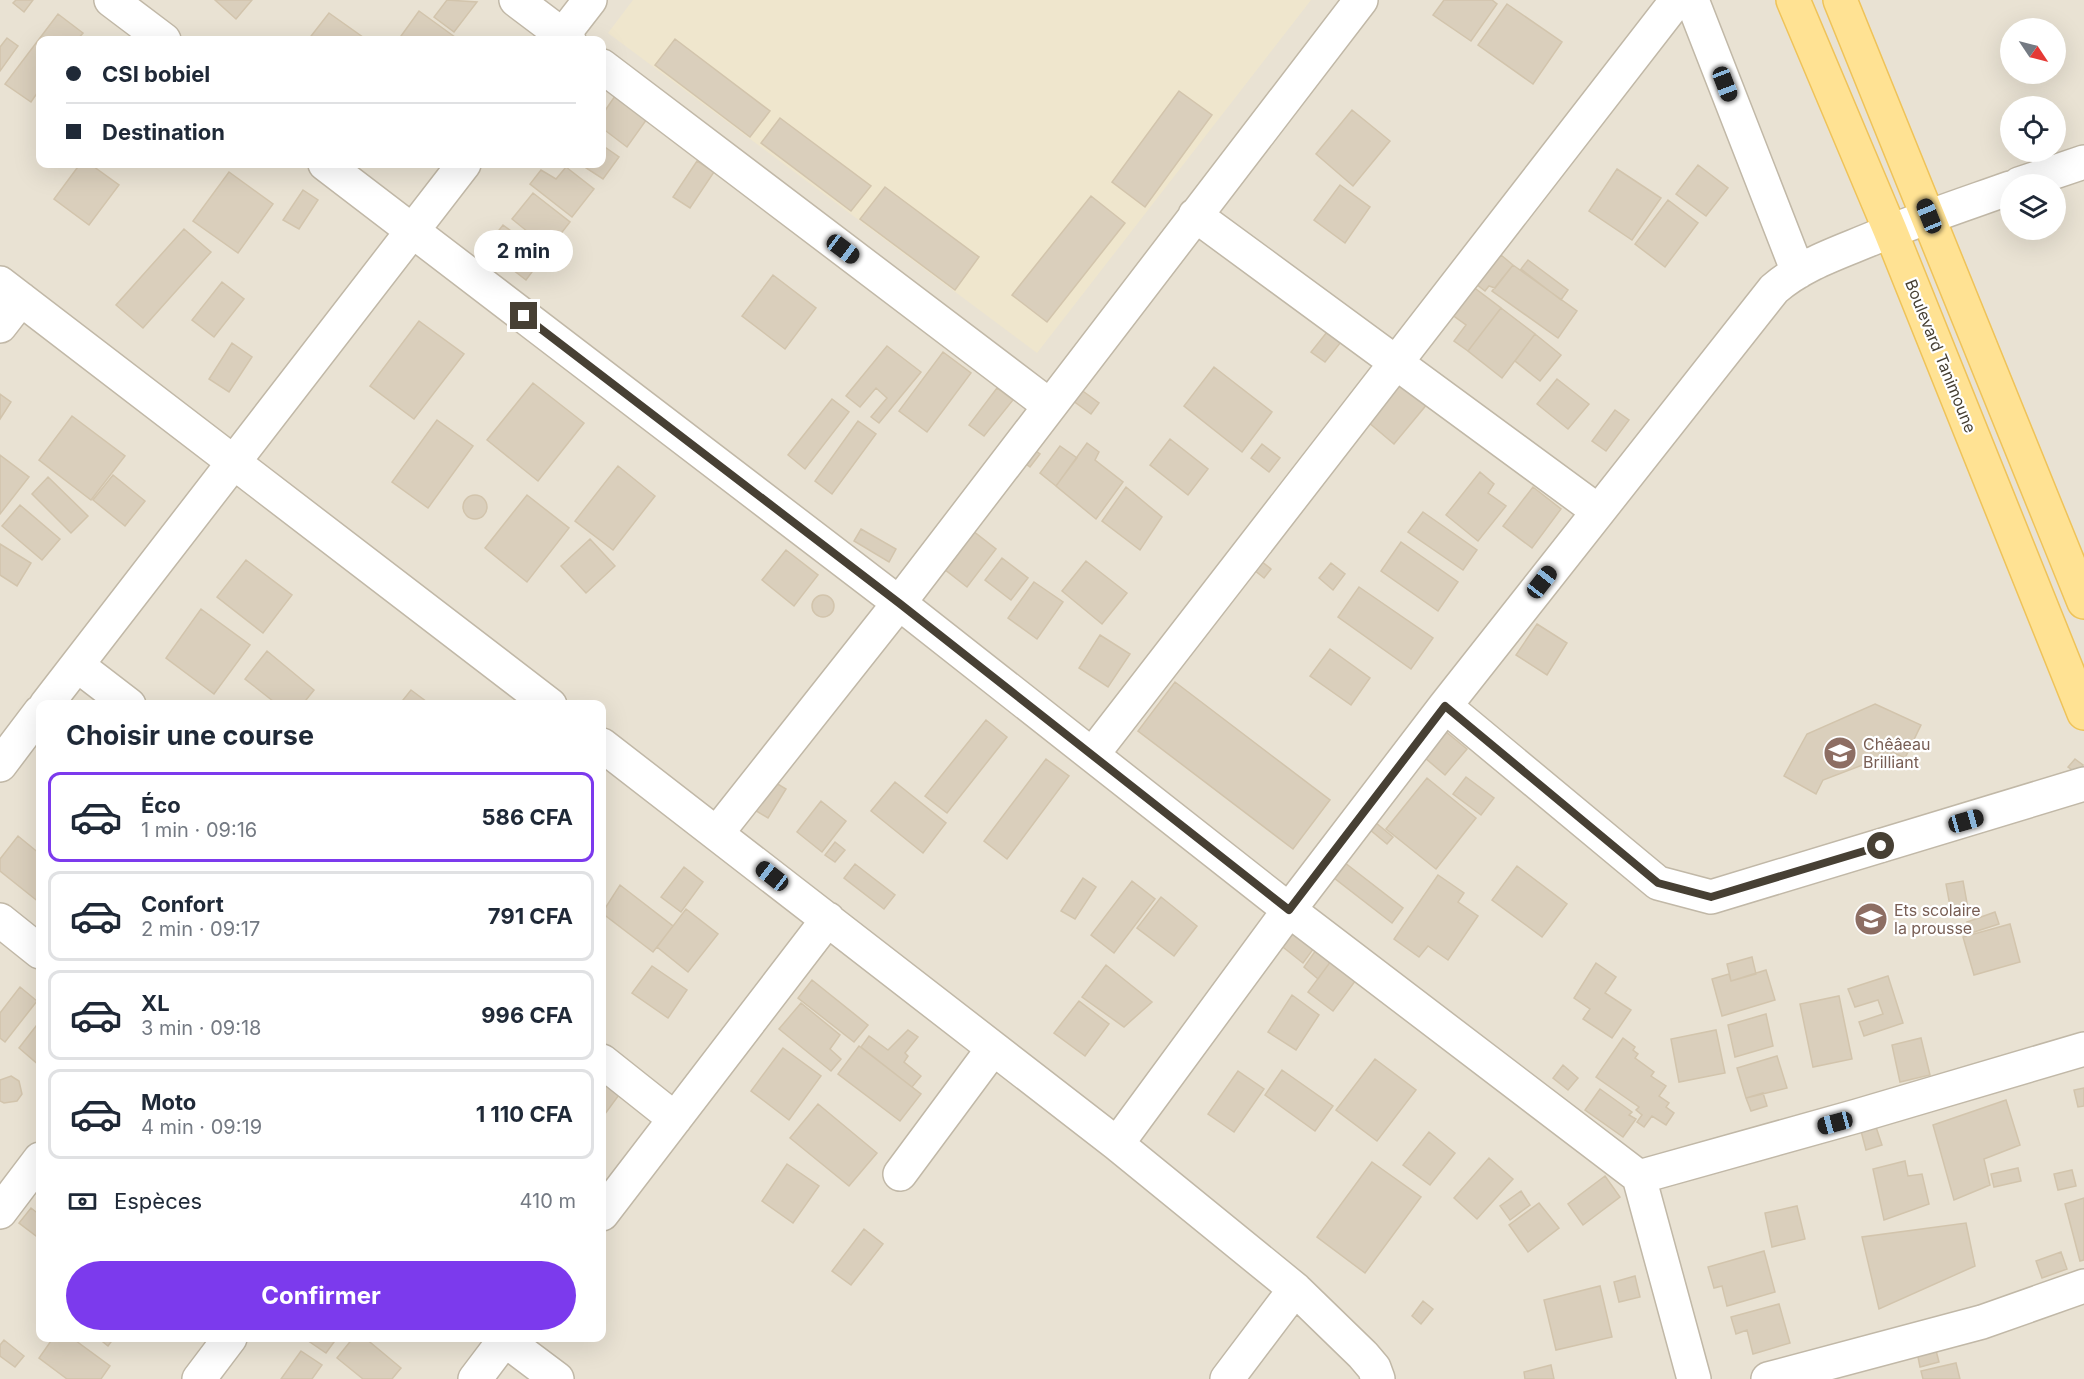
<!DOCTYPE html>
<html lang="fr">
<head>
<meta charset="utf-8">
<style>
  body { margin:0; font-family:Inter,sans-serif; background:#f6f6f7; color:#1f2937; height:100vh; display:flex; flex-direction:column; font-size:22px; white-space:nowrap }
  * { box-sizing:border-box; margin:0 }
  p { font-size:20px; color:#747a83 }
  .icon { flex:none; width:33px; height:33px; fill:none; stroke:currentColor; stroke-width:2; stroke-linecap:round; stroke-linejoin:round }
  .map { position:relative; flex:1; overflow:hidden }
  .drawer { position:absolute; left:36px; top:700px; width:570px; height:642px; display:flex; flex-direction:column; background:#fff; border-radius:12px; box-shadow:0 6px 24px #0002 }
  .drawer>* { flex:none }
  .top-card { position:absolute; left:36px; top:36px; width:570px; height:132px; border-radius:12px; box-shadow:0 6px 24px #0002; display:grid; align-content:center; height:132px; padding:0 30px; background:#fff }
  .needle { width:39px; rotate:125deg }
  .fabs { position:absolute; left:2000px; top:18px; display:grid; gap:12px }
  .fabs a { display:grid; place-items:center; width:66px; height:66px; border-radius:50%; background:#fff; box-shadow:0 6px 24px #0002; font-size:30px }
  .end { position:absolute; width:27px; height:27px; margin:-14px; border:8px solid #474034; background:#fff; box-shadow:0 0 0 3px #fff }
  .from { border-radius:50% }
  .bubble { position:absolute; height:42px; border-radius:21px; background:#fff; box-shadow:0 6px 24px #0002; font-size:20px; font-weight:700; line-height:42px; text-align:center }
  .car { position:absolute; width:18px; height:36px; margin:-18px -9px; border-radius:8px; box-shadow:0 0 4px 2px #0007; background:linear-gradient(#222 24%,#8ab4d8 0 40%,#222 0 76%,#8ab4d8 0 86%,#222 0) }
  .top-card b { display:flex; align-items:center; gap:21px; height:57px; font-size:22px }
  .top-card b+b { border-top:2px solid #e0e1e3 }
  .top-card i { width:15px; height:15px; background:#1f2937 }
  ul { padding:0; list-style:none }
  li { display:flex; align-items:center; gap:18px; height:90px; margin:0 12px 9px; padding:0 18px; border:3px solid #e0e1e3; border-radius:12px }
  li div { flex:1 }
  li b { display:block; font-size:22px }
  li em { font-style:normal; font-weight:700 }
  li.selected { border-color:#7c3aed }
  li>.icon { width:54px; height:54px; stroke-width:1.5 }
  h2 { padding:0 30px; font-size:27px; line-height:72px }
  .pay { display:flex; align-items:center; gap:15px; height:66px; padding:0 30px; font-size:22px }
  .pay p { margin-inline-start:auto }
  .cta { display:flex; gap:12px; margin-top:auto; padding:12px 30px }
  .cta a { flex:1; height:69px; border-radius:36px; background:#7c3aed; color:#fff; font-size:24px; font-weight:700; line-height:69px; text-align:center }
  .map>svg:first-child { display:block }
</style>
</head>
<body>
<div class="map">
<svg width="2084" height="1379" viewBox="0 0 2084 1379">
  <rect width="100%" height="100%" fill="#f4f0e5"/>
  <path fill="#e9e2d3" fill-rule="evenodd" d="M0 0H2084V1379H0ZM2010 28H2055V74H2010ZM40 40H602V164H40ZM2010 106H2055V152H2010ZM2010 184H2055V230H2010ZM40 705H602V1338H40Z"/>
  <path fill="#efe6cd" d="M633 0H1311L1037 353 608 33Z"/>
  <path fill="#dacfbc" stroke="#d2c4ac" stroke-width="1.5" d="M16 0H33L24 12 13 3Z
    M215 0H252L236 19Z
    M447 0 477 2 454 32 434 17Z
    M1444 0H1492L1497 4 1471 41 1433 15Z
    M1507 4 1562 42 1533 84 1478 45Z
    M419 11 459 40H408L401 36Z
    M329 13 367 40H308Z
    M58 14 83 33 77 40H40V89L31 102 5 84Z
    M7 38 18 46 0 71V47Z
    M675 39 770 111 750 137 655 65Z
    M1179 91 1212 115 1145 207 1112 182Z
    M615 96 647 119 627 147 602 128V115Z
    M1352 110 1390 141 1353 186 1316 154Z
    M780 118 871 186 851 211 761 143Z
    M602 145 619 157 603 179 580 164H602Z
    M697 161 714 172 690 208 673 197Z
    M80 164H90L119 185 89 225 54 199Z
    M1698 165 1728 188 1706 216 1676 194Z
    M566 167 594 189 572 217 530 184 541 170 556 179Z
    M1617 169 1661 198 1632 240 1589 211Z
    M229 172 273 204 238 253 193 221Z
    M1340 185 1370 207 1345 243 1314 220Z
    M885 187 979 257 955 290 860 219Z
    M303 190 318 200 299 229 283 220Z
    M533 193 570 222 549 249 512 219Z
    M1091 196 1125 223 1047 322 1012 295Z
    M1668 200 1698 223 1665 267 1635 244Z
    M503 225 544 256 526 280 485 248Z
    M184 229 211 252 143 328 116 305Z
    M1501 255 1513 265 1495 288 1489 286 1485 291 1471 280 1486 260 1493 265Z
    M1528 260 1568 290 1561 300 1521 269Z
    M1513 265 1577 311 1558 338 1492 291Z
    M773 275 816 308 785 349 742 316Z
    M222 282 244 299 214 337 192 320Z
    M1472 286 1501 308 1468 351 1454 341 1466 325 1451 314Z
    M1501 308 1535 334 1502 378 1468 351Z
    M419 321 464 354 414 419 370 386Z
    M1327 332 1341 342 1325 362 1311 352Z
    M1535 334 1561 355 1540 381 1515 361Z
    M232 343 252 357 229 392 209 379Z
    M887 346 921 372 879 423 871 417 887 398 876 388 860 407 846 396Z
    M943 352 971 373 927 432 899 411Z
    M1214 367 1272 412 1242 452 1184 406Z
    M1557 379 1589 404 1568 429 1537 404Z
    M1402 381 1428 403 1394 444 1368 422Z
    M533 383 584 423 538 481 487 440Z
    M997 388 1013 400 984 436 969 425Z
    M1080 389 1099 403 1091 414 1072 400Z
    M0 394 11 402 0 419Z
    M832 399 849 412 805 469 788 455Z
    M1615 410 1629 420 1606 451 1592 441Z
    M72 416 125 456 91 500 39 460Z
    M437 420 473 446 428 508 392 482Z
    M858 421 876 434 832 494 815 481Z
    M1170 439 1208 469 1188 495 1150 465Z
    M1087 443 1099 452 1095 460 1123 482 1096 519 1056 486Z
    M1026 444 1040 454 1030 467 1017 457Z
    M1262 444 1280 458 1269 472 1251 458Z
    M1060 446 1077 458 1056 486 1040 473Z
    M0 455 29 477 0 514Z
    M618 466 655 496 613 550 575 521Z
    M1480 472 1494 484 1488 493 1506 506 1478 541 1446 515Z
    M113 475 145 501 125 526 93 500Z
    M48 477 88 516 71 533 32 494Z
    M1126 487 1162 517 1140 550 1102 521Z
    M1533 487 1561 509 1532 548 1503 526Z
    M463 507a12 12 0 1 1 24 0a12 12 0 1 1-24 0Z
    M527 495 569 528 527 582 485 548Z
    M20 505 60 539 42 560 2 526Z
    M1423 512 1477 550 1463 570 1408 532Z
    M968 527 996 549 967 587 939 565Z
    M861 529 896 549 889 562 854 541Z
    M590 539 615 566 586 593 561 566Z
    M1401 542 1458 582 1438 611 1381 571Z
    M0 544 31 563 17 586 0 575Z
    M786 550 818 575 794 606 762 580Z
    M1256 557 1271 569 1264 578 1249 566Z
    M1002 558 1028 578 1011 600 985 580Z
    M246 560 292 595 263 633 217 597Z
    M1086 561 1127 593 1102 624 1062 591Z
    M1331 563 1345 574 1333 590 1319 578Z
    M1034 582 1063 602 1037 639 1008 618Z
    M1359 587 1433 638 1411 669 1338 617Z
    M812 606a11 11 0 1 1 22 0a11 11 0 1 1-22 0Z
    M201 609 250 645 214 694 166 658Z
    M1537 624 1567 643 1547 675 1516 655Z
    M1100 635 1130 654 1108 687 1079 668Z
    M1330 649 1370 678 1351 705 1310 676Z
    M267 651 314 690 302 705H278L245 679Z
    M1175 682 1330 800 1293 849 1138 731Z
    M411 690 427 702 425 705H399Z
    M1875 704 1921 725 1905 758 1894 753 1823 780 1816 794 1784 776 1807 734Z
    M986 720 1007 737 947 813 925 796Z
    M1439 726 1467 749 1445 775 1418 752Z
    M1046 759 1069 776 1007 859 984 841Z
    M2075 759 2083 765 2077 773 2068 767Z
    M766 777 786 789 768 818 748 806Z
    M1466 777 1494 798 1481 815 1453 794Z
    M1427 778 1476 818 1436 869 1386 829Z
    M895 782 946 823 923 853 871 811Z
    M821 801 846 821 822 852 797 832Z
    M1369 817 1393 837 1387 844 1363 824Z
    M18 836 40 854V903L0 871V859Z
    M835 842 845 850 835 862 825 855Z
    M1340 859 1403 908 1392 923 1329 874Z
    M855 864 895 895 884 909 844 878Z
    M1517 866 1567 904 1542 937 1492 900Z
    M684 867 703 882 681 912 661 897Z
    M1438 875 1464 893 1458 902 1478 916 1448 960 1428 946 1419 957 1394 939Z
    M1083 878 1096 887 1075 919 1061 911Z
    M1132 881 1155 899 1114 953 1091 935Z
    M1963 881 1969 914 1952 917 1946 884Z
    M620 885 673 926 653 952 602 913Z
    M1161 897 1197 926 1174 956 1137 928Z
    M686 909 718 934 688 972 657 947Z
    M1995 912 1999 924 1971 933 1967 922Z
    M2010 924 2020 962 1974 975 1963 937Z
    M1290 930 1314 948 1303 963 1279 944Z
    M1316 950 1331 961 1318 979 1304 967Z
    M1752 957 1756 974 1731 981 1727 964Z
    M1331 961 1356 980 1333 1011 1308 992Z
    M1596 963 1616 977 1605 993 1631 1010 1612 1038 1583 1019 1590 1009 1574 998Z
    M1106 965 1152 1002 1124 1027 1082 997Z
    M652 966 687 990 668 1018 632 993Z
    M1766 970 1775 1000 1722 1016 1712 979 1729 974 1731 981Z
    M1888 976 1903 1023 1864 1036 1859 1022 1883 1014 1878 1000 1855 1007 1848 989Z
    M812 980 868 1025 854 1042 798 998Z
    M20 987 37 1001 5 1042 0 1038V1013Z
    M1292 995 1319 1015 1296 1050 1268 1032Z
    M1839 996 1852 1059 1813 1067 1800 1004Z
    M1079 1001 1109 1024 1085 1056 1054 1033Z
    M801 1003 840 1035 830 1049 841 1059 831 1071 779 1029Z
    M1766 1014 1773 1046 1735 1057 1728 1025Z
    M40 1021V1066L19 1048Z
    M908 1030 918 1037 905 1053 908 1056 904 1062 921 1076 912 1087 861 1047 869 1036 888 1050Z
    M1716 1030 1725 1073 1679 1082 1671 1039Z
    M1623 1038 1635 1047 1633 1050 1638 1054 1635 1058 1654 1072 1651 1076 1666 1086 1659 1096 1669 1103 1666 1107 1674 1113 1666 1125 1652 1116 1644 1127 1637 1122 1642 1115 1636 1110 1639 1107 1596 1077Z
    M1921 1038 1930 1075 1900 1082 1892 1045Z
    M859 1046 921 1094 900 1121 838 1074Z
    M783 1048 821 1076 789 1120 751 1091Z
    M1777 1056 1787 1088 1746 1098 1737 1068Z
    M1375 1059 1416 1090 1377 1141 1336 1110Z
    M1563 1065 1578 1078 1568 1090 1553 1078Z
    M1282 1070 1333 1106 1315 1131 1265 1095Z
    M1238 1071 1264 1089 1234 1132 1208 1114Z
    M11 1076 19 1081 22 1094 17 1101 4 1103 0 1101V1080Z
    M602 1081 619 1095 602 1118Z
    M2084 1088V1106L2078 1107 2074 1090Z
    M1600 1089 1632 1112 1629 1115 1636 1119 1623 1137 1585 1110Z
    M1763 1093 1767 1106 1751 1111 1746 1098Z
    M2006 1100 2020 1145 1984 1159 1990 1185 1954 1200 1933 1125Z
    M818 1104 877 1153 849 1186 790 1138Z
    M1876 1127 1882 1145 1866 1150 1861 1131Z
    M1429 1132 1455 1153 1430 1185 1403 1165Z
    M1489 1158 1513 1179 1477 1219 1454 1198Z
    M1905 1161 1908 1176 1922 1174 1929 1204 1884 1220 1873 1169Z
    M1372 1162 1421 1197 1365 1273 1317 1237Z
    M787 1164 819 1186 793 1223 762 1201Z
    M2018 1168 2021 1181 1994 1187 1991 1174Z
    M2072 1170 2076 1186 2058 1190 2054 1174Z
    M1605 1176 1620 1197 1583 1225 1568 1204Z
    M1521 1191 1530 1205 1510 1220 1500 1206Z
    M2084 1198V1260L2080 1261 2065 1204Z
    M1539 1203 1559 1228 1528 1252 1509 1225Z
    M1797 1206 1805 1239 1772 1247 1765 1213Z
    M31 1208 40 1215V1239L19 1223Z
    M1966 1223 1975 1266 1879 1309 1862 1237Z
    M864 1229 883 1244 851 1285 832 1271Z
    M1764 1251 1775 1292 1727 1306 1722 1286 1714 1288 1708 1267Z
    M2061 1252 2067 1269 2042 1278 2036 1261Z
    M1635 1276 1640 1297 1619 1302 1614 1282Z
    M1600 1286 1612 1337 1556 1350 1544 1300Z
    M1423 1301 1433 1309 1421 1324 1412 1316Z
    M1779 1304 1790 1343 1753 1354 1747 1330 1736 1334 1731 1317Z
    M53 1338H72L110 1366 101 1379H67L39 1358Z
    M98 1338H114L108 1346Z
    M304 1338H337L326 1353Z
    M353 1338H365L401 1368 392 1379H363L337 1358Z
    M4 1340 24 1356 15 1367 0 1356V1345Z
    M1934 1343 1939 1362 1920 1367 1916 1347Z
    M301 1351 322 1365 312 1379H281Z
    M1956 1363 1960 1379H1923L1921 1371Z
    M1551 1365 1554 1379H1525L1524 1372Z"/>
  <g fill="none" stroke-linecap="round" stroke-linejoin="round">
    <defs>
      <path id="minor" d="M111 0 164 40
        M516 0 569 40
        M1692 0 1798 272
        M559 40 590 0
        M602 66 1050 406
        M325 164 899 603 1289 910 1639 1177 1857 1116 2084 1049
        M2019 184 2084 162
        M1195 215 1598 511
        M0 283 550 705
        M0 326 21 299
        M77 665 129 705
        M46 705 464 164
        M1445 706 1658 883 1711 897 2084 784
        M602 745 1117 1144 1295 1289 1363 1355 1374 1368 1378 1379
        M1092 755 1677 0
        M0 765 40 712
        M717 833 899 603 1361 0
        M0 920 40 952
        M602 1061 675 1119
        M1117 1144 1289 910 1445 706 1774 289C1804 263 1841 252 1876 237 1920 219 1965 204 2010 188
        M900 1174 992 1050
        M1639 1177 1694 1379
        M0 1212 40 1159
        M602 1214 828 919
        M505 1340 557 1379
        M199 1379 230 1338
        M475 1379 506 1338
        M1227 1379 1295 1289
        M1768 1379 1982 1322 2084 1286"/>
      <path id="major" d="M1793 0 1890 230 2084 713
        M1840 0 2084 602"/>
    </defs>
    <use href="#minor" stroke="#c1b8a7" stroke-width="36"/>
    <use href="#major" stroke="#efc359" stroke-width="36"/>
    <use href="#minor" stroke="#fff" stroke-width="33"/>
    <use href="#major" stroke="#ffe293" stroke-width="33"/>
  </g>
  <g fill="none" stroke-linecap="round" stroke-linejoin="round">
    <path stroke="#474034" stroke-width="8" d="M524 316 899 603 1289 910 1445 706 1658 883 1711 897 1881 846"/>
  </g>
  <defs>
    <symbol id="school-disc" viewBox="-11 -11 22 22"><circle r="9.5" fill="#8d6e63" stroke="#fff"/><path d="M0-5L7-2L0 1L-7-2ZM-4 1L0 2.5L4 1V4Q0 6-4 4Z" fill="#fff"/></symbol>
  </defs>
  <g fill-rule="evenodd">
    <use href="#school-disc" x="1821" y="734" width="38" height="38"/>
    <use href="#school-disc" x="1852" y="900" width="38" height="38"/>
  </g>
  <g text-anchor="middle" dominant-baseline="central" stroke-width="4.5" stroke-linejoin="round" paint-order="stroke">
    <g font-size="16" fill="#474034" stroke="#fff">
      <text transform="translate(1941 356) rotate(68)">Boulevard Tanimoune</text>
    </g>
    <g font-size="16" fill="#785e54" stroke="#fff" text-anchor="start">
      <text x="1863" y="744">Chêâeau<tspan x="1863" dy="18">Brilliant</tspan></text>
      <text x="1894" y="910">Ets scolaire<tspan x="1894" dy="18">la prousse</tspan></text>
    </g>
  </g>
</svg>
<div class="fabs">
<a><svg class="needle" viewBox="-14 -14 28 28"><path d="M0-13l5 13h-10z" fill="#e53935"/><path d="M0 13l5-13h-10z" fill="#747a83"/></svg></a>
<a><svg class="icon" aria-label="locate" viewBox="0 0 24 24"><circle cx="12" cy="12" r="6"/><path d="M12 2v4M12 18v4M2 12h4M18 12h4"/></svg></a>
<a><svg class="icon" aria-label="layers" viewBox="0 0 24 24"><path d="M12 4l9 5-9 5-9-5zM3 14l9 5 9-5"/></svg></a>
</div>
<i class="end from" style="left:1881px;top:846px"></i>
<i class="end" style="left:524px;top:316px"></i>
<div class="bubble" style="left:474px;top:230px;width:99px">2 min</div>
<i class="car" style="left:1725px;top:84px;rotate:159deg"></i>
<i class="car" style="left:1929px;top:216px;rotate:338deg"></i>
<i class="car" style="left:843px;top:249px;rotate:127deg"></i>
<i class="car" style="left:1542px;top:582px;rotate:38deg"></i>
<i class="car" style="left:1966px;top:821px;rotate:74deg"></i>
<i class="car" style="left:772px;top:876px;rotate:308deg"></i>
<i class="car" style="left:1835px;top:1123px;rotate:255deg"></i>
<div class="top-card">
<b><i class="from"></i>CSI bobiel</b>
<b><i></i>Destination</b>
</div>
<section class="drawer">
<h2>Choisir une course</h2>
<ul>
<li class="selected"><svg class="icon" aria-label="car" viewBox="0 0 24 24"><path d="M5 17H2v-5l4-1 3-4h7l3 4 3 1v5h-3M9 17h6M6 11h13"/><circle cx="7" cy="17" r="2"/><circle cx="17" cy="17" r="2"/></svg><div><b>Éco</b><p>1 min · 09:16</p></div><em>586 CFA</em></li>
<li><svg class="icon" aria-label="car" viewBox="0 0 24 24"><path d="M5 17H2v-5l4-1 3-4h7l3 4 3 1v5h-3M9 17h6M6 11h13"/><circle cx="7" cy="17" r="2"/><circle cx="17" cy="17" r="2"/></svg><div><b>Confort</b><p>2 min · 09:17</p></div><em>791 CFA</em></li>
<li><svg class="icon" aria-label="car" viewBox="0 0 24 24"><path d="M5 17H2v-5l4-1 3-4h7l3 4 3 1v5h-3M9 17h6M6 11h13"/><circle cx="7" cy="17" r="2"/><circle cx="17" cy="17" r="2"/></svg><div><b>XL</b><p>3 min · 09:18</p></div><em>996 CFA</em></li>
<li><svg class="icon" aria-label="car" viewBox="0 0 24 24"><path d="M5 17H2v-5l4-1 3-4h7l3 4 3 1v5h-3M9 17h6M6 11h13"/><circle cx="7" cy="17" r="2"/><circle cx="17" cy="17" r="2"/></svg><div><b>Moto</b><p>4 min · 09:19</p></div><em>1 110 CFA</em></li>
</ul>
<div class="pay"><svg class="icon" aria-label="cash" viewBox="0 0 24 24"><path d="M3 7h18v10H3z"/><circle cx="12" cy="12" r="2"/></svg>Espèces<p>410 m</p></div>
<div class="cta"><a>Confirmer</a></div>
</section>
</div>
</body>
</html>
